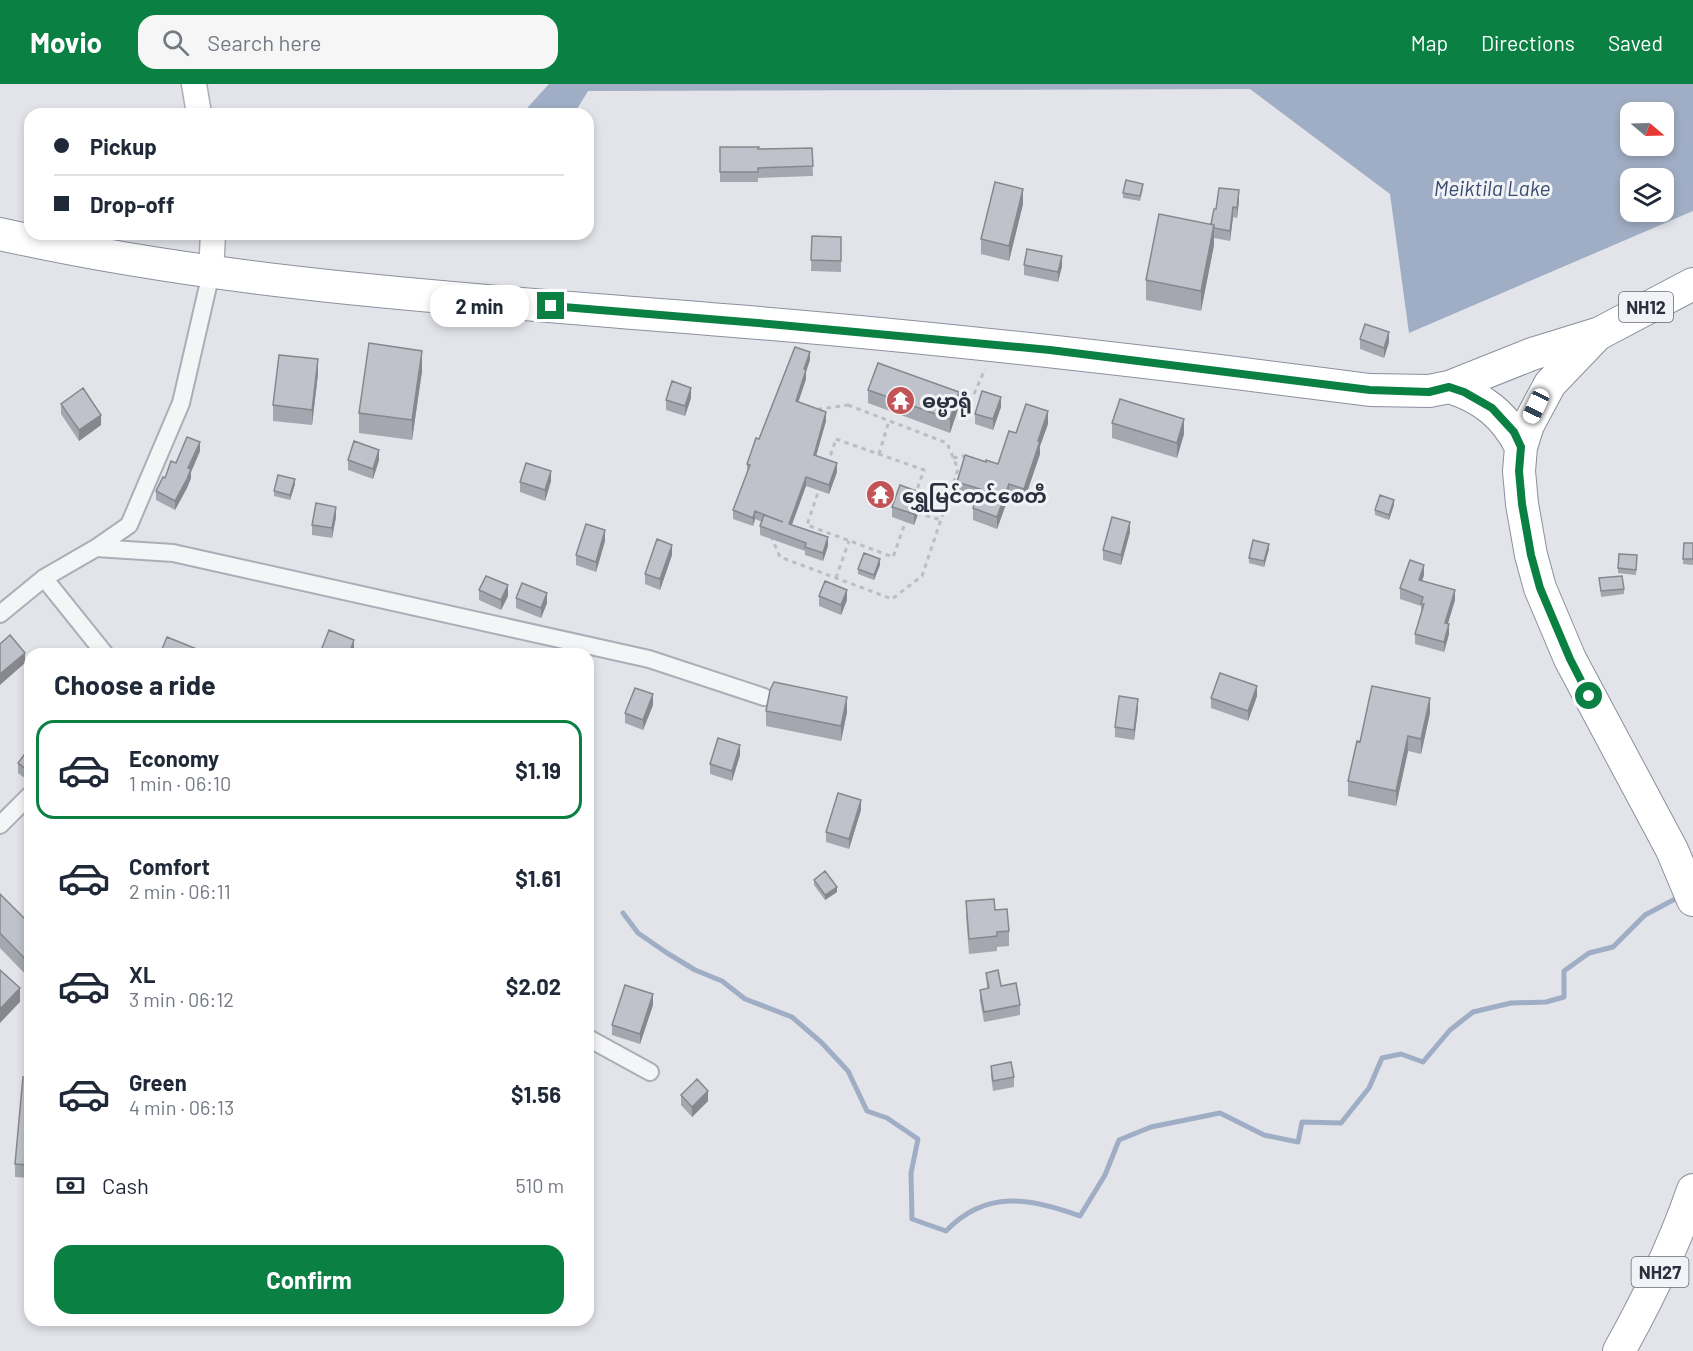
<!DOCTYPE html>
<html lang="en">
<head>
<meta charset="utf-8">
<style>
  body { margin:0; font-family:Barlow,"Noto Sans Myanmar",sans-serif; background:#f6f6f7; color:#1f2937; height:100vh; display:flex; flex-direction:column; font-size:22px; white-space:nowrap }
  * { box-sizing:border-box; margin:0 }
  p { font-size:20px; color:#747a83 }
  .icon { flex:none; width:33px; height:33px; fill:none; stroke:currentColor; stroke-width:2; stroke-linecap:round; stroke-linejoin:round }
  .map { position:relative; flex:1; overflow:hidden }
  .side { position:absolute; left:24px; top:564px; width:570px; height:678px; display:flex; flex-direction:column; background:#fff; border-radius:18px; box-shadow:0 3px 9px #0003 }
  .side>* { flex:none }
  .banner { position:absolute; left:24px; top:24px; width:570px; height:132px; border-radius:18px; box-shadow:0 3px 9px #0003; display:grid; align-content:center; height:132px; padding:0 30px; background:#fff }
  .needle { width:39px; rotate:109deg }
  .controls { position:absolute; left:1620px; top:18px; display:grid; gap:12px }
  .controls a { display:grid; place-items:center; width:54px; height:54px; border-radius:12px; background:#fff; box-shadow:0 3px 9px #0003; font-size:30px }
  .end { position:absolute; width:27px; height:27px; margin:-14px; border:8px solid #0b8043; background:#fff; box-shadow:0 0 0 3px #fff }
  .from { border-radius:50% }
  .bubble { position:absolute; height:42px; border-radius:18px; background:#fff; box-shadow:0 3px 9px #0003; font-size:20px; font-weight:700; line-height:42px; text-align:center }
  .car { position:absolute; width:18px; height:36px; margin:-18px -9px; border-radius:8px; box-shadow:0 0 4px 2px #0007; background:linear-gradient(#fff 24%,#345 0 40%,#fff 0 76%,#345 0 86%,#fff 0) }
  .banner b { display:flex; align-items:center; gap:21px; height:57px; font-size:22px }
  .banner b+b { border-top:2px solid #e0e1e3 }
  .banner i { width:15px; height:15px; background:#1f2937 }
  ul { padding:0; list-style:none }
  li { display:flex; align-items:center; gap:18px; height:99px; margin:0 12px 9px; padding:0 18px; border:3px solid transparent; border-radius:18px }
  li div { flex:1 }
  li b { display:block; font-size:22px }
  li em { font-style:normal; font-weight:700 }
  li.on { border-color:#0b8043 }
  li>.icon { width:54px; height:54px; stroke-width:1.5 }
  h2 { padding:0 30px; font-size:27px; line-height:72px }
  .pay { display:flex; align-items:center; gap:15px; height:66px; padding:0 30px; font-size:22px }
  .pay p { margin-inline-start:auto }
  .cta { display:flex; gap:12px; margin-top:auto; padding:12px 30px }
  .cta a { flex:1; height:69px; border-radius:18px; background:#0b8043; color:#fff; font-size:24px; font-weight:700; line-height:69px; text-align:center }
  header { display:flex; align-items:center; gap:36px; box-sizing:border-box; height:84px; padding:0 30px; background:#0b8043; color:#fff }
  header strong { font-size:28px }
  nav { display:flex; gap:33px; margin-inline-start:auto; font-size:21px }
  .search { width:420px; height:54px; background:#f6f6f7; display:flex; align-items:center; gap:15px; box-sizing:border-box; padding:0 21px; border-radius:18px; color:#747a83; font-size:22px }
  .map>svg:first-child { display:block }
</style>
</head>
<body>
<header>
<strong>Movio</strong>
<div class="search"><svg class="icon" aria-label="search" viewBox="0 0 24 24"><circle cx="10" cy="10" r="6"/><path d="M15 15l6 6"/></svg>Search here</div>
<nav><a>Map</a><a>Directions</a><a>Saved</a></nav>
</header>
<div class="map">
<svg width="1693" height="1267" viewBox="0 0 1693 1267">
  <rect width="100%" height="100%" fill="#e2e4e9"/>
  <path fill="#a0aec5" fill-rule="evenodd" d="M549 0H1693V127L1409 249 1390 110 1250 5 588 7 574 30H529L528 23ZM1630 28H1664V62H1630ZM1630 94H1664V128H1630Z"/>
  <g fill="none" stroke-linecap="round" stroke-linejoin="round">
    <path stroke="#a0aec5" stroke-width="5" d="M623 829 638 849 667 869 695 886 722 897 745 915 792 933 821 958 848 987 867 1027 887 1034 918 1055 911 1089 912 1135 946 1147C986 1105 1030 1114 1080 1132L1105 1091 1119 1056 1151 1043 1220 1029 1264 1051 1298 1058 1302 1038 1341 1039 1369 1004 1382 974 1401 970 1423 978 1450 946 1473 928 1511 919 1546 918 1564 913V887L1589 869 1613 863 1645 831 1677 814"/>
    <defs>
      <path id="street" d="M96 464 173 469 649 575 764 613
        M44 494 105 570
        M0 530 44 494 96 464 129 441 181 319 211 189
        M0 741 30 711
        M588 954 650 988"/>
      <path id="secondary" d="M194 0 199 30
        M211 189 213 150"/>
      <path id="highway" d="M0 150C237 203 481 216 722 236 939 253 1154 278 1370 306L1429 307 1449 303 1532 270 1600 249 1693 200
        M1595 253 1550 300 1528 341 1521 363 1519 387 1522 420 1531 471 1540 504 1570 575 1672 766 1693 816
        M1449 303C1482 313 1505 331 1521 363
        M1619 1267C1648 1215 1674 1162 1693 1106"/>
    </defs>
    <use href="#street" stroke="#abaeb6" stroke-width="20"/>
    <use href="#secondary" stroke="#abaeb6" stroke-width="27"/>
    <use href="#highway" stroke="#8a909e" stroke-width="34"/>
    <path stroke="#bcbec3" stroke-width="3" stroke-dasharray="4.5 4.5" stroke-linecap="butt" d="M974 310 985 285
      M848 321 947 359 958 385 922 492 892 515 780 473 768 445 813 326Z
      M836 355 924 386 893 473 807 441Z
      M879 370 889 337
      M953 374 962 372 968 374
      M917 429 941 436
      M836 494 849 457"/>
    <use href="#street" stroke="#f4f5f7" stroke-width="16"/>
    <use href="#secondary" stroke="#fff" stroke-width="24"/>
    <use href="#highway" stroke="#fff" stroke-width="32"/>
  </g>
  <path fill="#a4a7af" d="M720 63 758 65 812 64 813 92 758 94V98H720Z
    M1143 105 1140 117 1123 114V109Z
    M1239 116 1237 134 1233 133 1230 157 1214 154V161L1201 227 1146 216V196Z
    M1023 120 1009 177 981 170V155Z
    M812 152 841 153V188L811 187Z
    M1024 181 1062 182 1058 198 1024 191Z
    M1360 255 1389 258 1384 274 1360 265Z
    M810 276 806 286V295L798 318 826 337 816 372 837 388 829 410 806 402 792 441 828 462 823 477 805 471V467L760 451V442L762 438 755 435 753 442 733 435V426L747 389V380L759 355Z
    M422 287 412 356 359 349V329Z
    M318 290 312 341 273 337V321Z
    M868 306 959 322 950 349 868 319Z
    M691 314 685 332 666 326V316Z
    M61 320 101 341 79 357 61 330Z
    M1001 323 993 346 975 340V330Z
    M1112 339 1184 350 1177 374 1112 354Z
    M1048 340 1040 362V370L1024 417 1009 412 997 445 973 436V424L976 416 957 410V398L986 378 998 380 1016 349Z
    M200 367 191 388V394L187 404 175 426 156 416V407L176 379Z
    M348 376H379L373 395 348 386Z
    M551 397 545 417 520 408V398Z
    M295 400 290 416 274 412V407Z
    M922 419 914 441 892 433V423Z
    M1394 421 1389 436 1375 431V426Z
    M336 433 332 454 312 451V441Z
    M1130 448 1121 481 1103 476V466Z
    M605 457 596 488 576 481V471Z
    M1684 459H1693V481L1683 480Z
    M1269 465 1264 483 1249 479V474Z
    M672 471 660 506 645 500V490Z
    M1637 471 1636 491 1618 489V484Z
    M880 481 874 496 858 490V485Z
    M1424 491 1422 497 1455 516 1448 539 1449 550 1444 568 1415 560V550L1421 529V522L1400 515V504Z
    M1599 494 1624 505V510L1601 513Z
    M479 506 508 512 501 526 479 516Z
    M819 512 847 516 841 531 819 522Z
    M516 514 547 519 541 534 516 524Z
    M322 564 354 566 352 570H322Z
    M1257 612 1248 637 1211 624V614Z
    M653 621 643 646 625 639V629Z
    M1138 625 1134 656 1115 653V643Z
    M766 627 847 628 841 657 766 642Z
    M1430 629 1421 670 1408 667 1396 722 1348 712V697L1360 658Z
    M30 663V698L18 689V679Z
    M740 671 732 697 710 690V680Z
    M861 726 849 765 826 758V748Z
    M814 796 837 808 825 816 814 801Z
    M0 810 30 840V895L0 864Z
    M966 817 995 826 1009 847V862L997 863V867L969 870 966 832Z
    M986 889 1001 902 1020 921V931L984 938 980 916V906L987 905Z
    M653 921 640 960 612 951V941Z
    M991 982 1014 993V1003L993 1007 991 992Z
    M30 994V1094L15 1093V1080Z
    M681 1011 708 1017 692 1033 681 1021Z"/>
  <path fill="#86888e" d="M1023 105V120L1009 177V162Z
    M1239 106V116L1237 134V124Z
    M1233 123V133L1230 157V147Z
    M1214 141V161L1201 227V207Z
    M1062 172V182L1058 198V188Z
    M1389 248V258L1384 274V264Z
    M422 267V287L412 356V336Z
    M810 268V276L804 294V285Z
    M318 275V290L312 341V326Z
    M806 286V295L796 325V317Z
    M691 304V314L685 332V322Z
    M959 308V322L950 349V335Z
    M1001 313V323L993 346V335Z
    M1048 327V340L1040 362V370L1024 417V405L1038 357Z
    M826 328V337L814 379V371Z
    M101 331V341L79 357V346Z
    M1184 335V350L1177 374V359Z
    M200 358V367L191 388V394L187 404 175 426V417Z
    M379 366V376L373 395V385Z
    M837 379V388L829 410V401Z
    M551 387V397L545 417V406Z
    M806 393V402L789 448V440Z
    M295 395V400L290 416V411Z
    M1009 400V412L997 445V433Z
    M922 409V419L914 441V430Z
    M1394 416V421L1389 436V431Z
    M336 423V433L332 454V444Z
    M755 427V435L753 442V434Z
    M1130 438V448L1121 481V471Z
    M605 446V457L596 488V478Z
    M828 453V462L823 477V469Z
    M1269 460V465L1264 483V477Z
    M672 461V471L660 506V495Z
    M880 475V481L874 496V491Z
    M1424 481V491L1419 506V496Z
    M508 501V512L501 526V516Z
    M847 506V516L841 531V521Z
    M1455 506V516L1445 549V539Z
    M547 509V519L541 534V524Z
    M1449 540V550L1444 568V558Z
    M354 556V566L352 570H349Z
    M25 569V579L0 601V590Z
    M1257 602V612L1248 637V627Z
    M653 610V621L643 646V636Z
    M847 613V628L841 657V642Z
    M1430 614V629L1421 670V655Z
    M1138 615V625L1134 656V646Z
    M1408 652V667L1396 722V707Z
    M740 661V671L732 697V687Z
    M861 716V726L849 765V755Z
    M837 803V808L825 816V811Z
    M20 904V918L0 939V925Z
    M653 910V921L640 960V950Z
    M708 1007V1017L692 1033V1023Z"/>
  <path fill="#bfc2cb" stroke="#86888e" stroke-width="1.5" d="M720 63H759L758 65 812 64 813 82 758 84V88H720Z
    M1126 96 1143 100 1140 112 1123 109Z
    M995 98 1023 105 1009 162 981 155Z
    M1219 104 1239 106 1237 124 1233 123 1230 147 1214 144V141L1211 140 1214 125H1216Z
    M1159 130 1214 141 1201 207 1146 196Z
    M812 152 841 153V177L811 176Z
    M1027 165 1062 172 1058 188 1024 181Z
    M1365 240 1389 248 1384 264 1360 255Z
    M369 259 422 267 412 336 359 329Z
    M795 263 810 268 804 285 806 286 796 317 826 328 814 371 837 379 829 401 806 393 789 440 828 453 823 469 805 463 806 459 760 442 764 431 783 438 755 427 753 434 733 426 750 381 747 380 756 354 759 355Z
    M279 271 318 275 312 326 273 321Z
    M878 279 959 308 950 335 868 306Z
    M672 297 691 304 685 322 666 316Z
    M83 304 101 331 79 346 61 320Z
    M982 307 1001 313 993 335 975 330Z
    M1120 315 1184 335 1177 359 1112 339Z
    M1026 320 1048 327 1038 357H1040L1024 405 1009 400 997 433 973 424 980 405 957 398 965 371 986 378V376L998 380 1009 347 1016 349Z
    M187 353 200 358 188 384 191 385 187 395 175 417 156 407 163 393 165 394 171 377 176 379Z
    M354 357 379 366 373 385 348 376Z
    M526 379 551 387 545 406 520 398Z
    M278 391 295 395 290 411 274 407Z
    M900 401 922 409 914 430 892 423Z
    M1380 411 1394 416 1389 431 1375 426Z
    M316 419 336 423 332 444 312 441Z
    M1112 433 1130 438 1121 471 1103 466Z
    M586 440 605 446 596 478 576 471Z
    M657 455 672 461 660 495 645 490Z
    M1253 456 1269 460 1264 477 1249 474Z
    M1684 459H1693V475H1683Z
    M864 469 880 475 874 491 858 485Z
    M1619 470 1637 471 1636 486 1618 484Z
    M1410 476 1424 481 1419 496 1455 506 1445 539 1449 540 1444 558 1415 550 1424 520H1421L1423 513 1400 504Z
    M486 492 508 501 501 516 479 506Z
    M1622 492 1624 505 1601 507 1599 494Z
    M825 497 847 506 841 521 819 512Z
    M522 499 547 509 541 524 516 514Z
    M329 546 354 556 349 570H339L322 564Z
    M10 551 25 569 0 590V560Z
    M167 553 209 570H160Z
    M1220 589 1257 602 1248 627 1211 614Z
    M774 598 847 613 841 642 766 627 770 606Z
    M1372 602 1430 614 1421 655 1408 652 1396 707 1348 697 1357 657 1360 658Z
    M635 604 653 610 643 636 625 629Z
    M1119 612 1138 615 1134 646 1115 643Z
    M718 654 740 661 732 687 710 680Z
    M30 663V688L18 679Z
    M838 709 861 716 849 755 826 748Z
    M825 787 837 803 825 811 814 796Z
    M0 810 30 840V880L0 849Z
    M994 815 995 826 1007 825 1009 847 997 848V852L969 855 966 817Z
    M0 886 20 904 0 925Z
    M998 886 1001 902 1016 899 1020 921 984 928 980 906 989 904 986 889Z
    M625 901 653 910 640 950 612 941Z
    M1011 978 1014 993 993 997 991 982Z
    M23 993 30 994V1081L15 1080Z
    M697 995 708 1007 692 1023 681 1011Z"/>
  <g fill="none" stroke-linecap="round" stroke-linejoin="round">
    <path stroke="#0b8043" stroke-width="8" d="M551 222 769 240 1050 266 1370 306 1429 308 1449 303 1464 308 1492 324 1514 348 1521 363 1519 387 1522 420 1531 471 1540 504 1570 575 1589 612"/>
  </g>
  <defs>
    <symbol id="temple-disc" viewBox="-11 -11 22 22"><circle r="9.5" fill="#c25356" stroke="#f1f3f6"/><path d="M0-6L5-2H3V0L6.5 2.5H4V6H1.5V3h-3V6H-4V2.5H-6.5L-3 0V-2H-5Z" fill="#fff"/></symbol>
  </defs>
  <g fill-rule="evenodd">
    <use href="#temple-disc" x="884" y="300" width="33" height="33"/>
    <use href="#temple-disc" x="864" y="394" width="33" height="33"/>
  </g>
  <g text-anchor="middle" dominant-baseline="central" stroke-width="6" stroke-linejoin="round" paint-order="stroke">
    <g fill="#f1f3f6" stroke="#666a76" stroke-width="1.5">
      <rect x="1619" y="208" width="54" height="30" rx="4.5"/>
      <rect x="1631.5" y="1173" width="57" height="30" rx="4.5"/>
    </g>
    <g font-size="18" font-weight="bold" fill="#2b303f">
      <text x="1646" y="223">NH12</text>
      <text x="1660" y="1188">NH27</text>
    </g>
    <g font-size="20" font-weight="bold" fill="#2b303f" stroke="#f1f3f6" text-anchor="start">
      <text x="922" y="316">ဓမ္မာရုံ</text>
      <text x="902" y="411">ရွှေမြင်တင်စေတီ</text>
    </g>
    <g font-size="21" font-style="italic" fill="#394b6f" stroke="#f1f3f6">
      <text x="1492" y="103">Meiktila Lake</text>
    </g>
  </g>
</svg>
<div class="controls">
<a><svg class="needle" viewBox="-14 -14 28 28"><path d="M0-13l5 13h-10z" fill="#e53935"/><path d="M0 13l5-13h-10z" fill="#747a83"/></svg></a>
<a><svg class="icon" aria-label="layers" viewBox="0 0 24 24"><path d="M12 4l9 5-9 5-9-5zM3 14l9 5 9-5"/></svg></a>
</div>
<i class="end from" style="left:1589px;top:612px"></i>
<i class="end" style="left:551px;top:222px"></i>
<div class="bubble" style="left:430px;top:201px;width:99px">2 min</div>
<i class="car" style="left:1536px;top:322px;rotate:205deg"></i>
<div class="banner">
<b><i class="from"></i>Pickup</b>
<b><i></i>Drop-off</b>
</div>
<section class="side">
<h2>Choose a ride</h2>
<ul>
<li class="on"><svg class="icon" aria-label="car" viewBox="0 0 24 24"><path d="M5 17H2v-5l4-1 3-4h7l3 4 3 1v5h-3M9 17h6M6 11h13"/><circle cx="7" cy="17" r="2"/><circle cx="17" cy="17" r="2"/></svg><div><b>Economy</b><p>1 min · 06:10</p></div><em>$1.19</em></li>
<li><svg class="icon" aria-label="car" viewBox="0 0 24 24"><path d="M5 17H2v-5l4-1 3-4h7l3 4 3 1v5h-3M9 17h6M6 11h13"/><circle cx="7" cy="17" r="2"/><circle cx="17" cy="17" r="2"/></svg><div><b>Comfort</b><p>2 min · 06:11</p></div><em>$1.61</em></li>
<li><svg class="icon" aria-label="car" viewBox="0 0 24 24"><path d="M5 17H2v-5l4-1 3-4h7l3 4 3 1v5h-3M9 17h6M6 11h13"/><circle cx="7" cy="17" r="2"/><circle cx="17" cy="17" r="2"/></svg><div><b>XL</b><p>3 min · 06:12</p></div><em>$2.02</em></li>
<li><svg class="icon" aria-label="car" viewBox="0 0 24 24"><path d="M5 17H2v-5l4-1 3-4h7l3 4 3 1v5h-3M9 17h6M6 11h13"/><circle cx="7" cy="17" r="2"/><circle cx="17" cy="17" r="2"/></svg><div><b>Green</b><p>4 min · 06:13</p></div><em>$1.56</em></li>
</ul>
<div class="pay"><svg class="icon" aria-label="cash" viewBox="0 0 24 24"><path d="M3 7h18v10H3z"/><circle cx="12" cy="12" r="2"/></svg>Cash<p>510 m</p></div>
<div class="cta"><a>Confirm</a></div>
</section>
</div>
</body>
</html>
